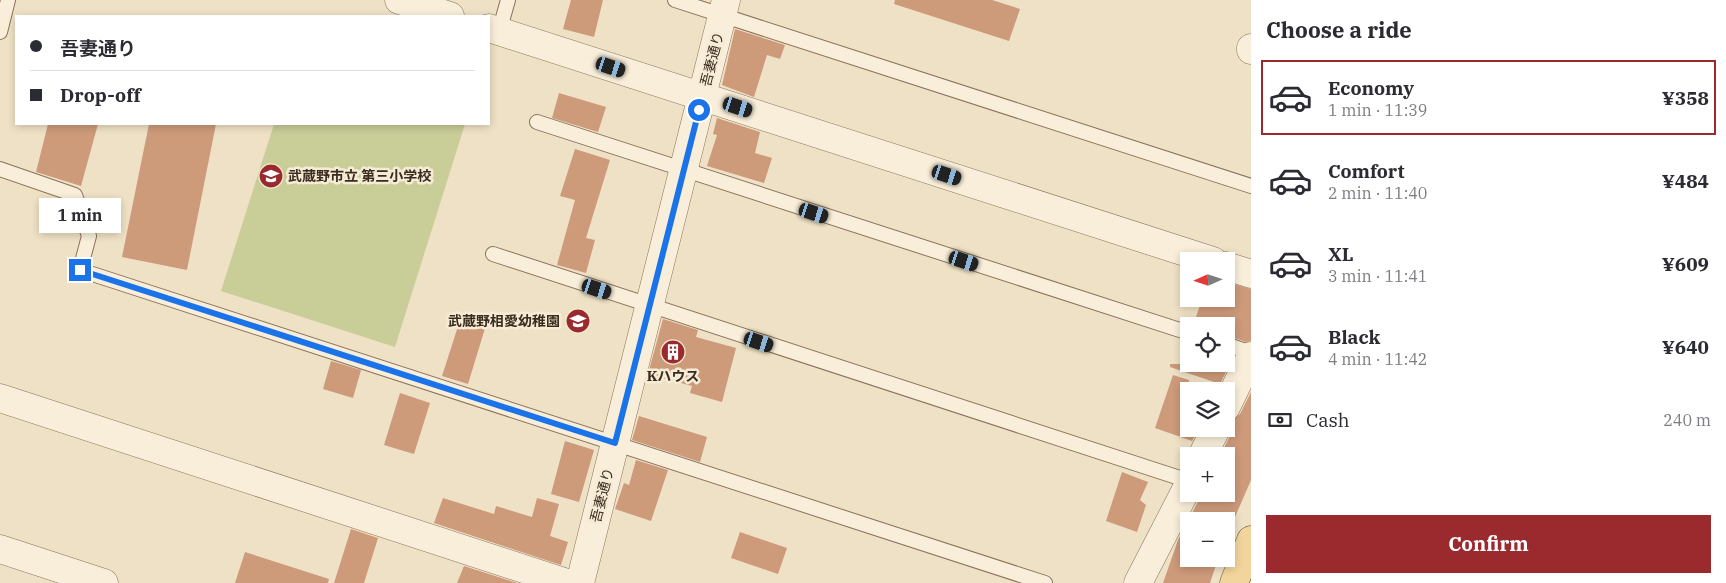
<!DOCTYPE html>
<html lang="en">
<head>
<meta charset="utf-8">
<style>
  body { margin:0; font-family:"IBM Plex Serif","Noto Sans JP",serif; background:#f2f2f3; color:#2b2b33; height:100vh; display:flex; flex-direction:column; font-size:19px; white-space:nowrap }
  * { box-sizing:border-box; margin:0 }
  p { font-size:16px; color:#7c7c81 }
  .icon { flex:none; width:28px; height:28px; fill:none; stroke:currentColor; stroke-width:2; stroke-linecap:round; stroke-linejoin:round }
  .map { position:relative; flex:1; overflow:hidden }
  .side { display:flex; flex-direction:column; background:#fff; width:475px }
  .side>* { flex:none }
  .banner { position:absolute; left:15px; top:15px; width:475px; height:110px; border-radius:0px; box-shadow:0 2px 8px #0003; display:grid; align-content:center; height:110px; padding:0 15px; background:#fff }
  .needle { width:32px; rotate:267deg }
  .controls { position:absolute; left:1180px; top:252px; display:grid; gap:10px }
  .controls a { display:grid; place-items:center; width:55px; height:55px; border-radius:0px; background:#fff; box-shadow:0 2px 8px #0003; font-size:25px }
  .end { position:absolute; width:22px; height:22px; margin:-11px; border:6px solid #1a73e8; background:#fff; box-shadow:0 0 0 2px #fff }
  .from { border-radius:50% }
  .bubble { position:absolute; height:35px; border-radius:0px; background:#fff; box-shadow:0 2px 8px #0003; font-size:16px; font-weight:700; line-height:35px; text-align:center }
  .car { position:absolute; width:15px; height:30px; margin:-15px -8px; border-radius:6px; box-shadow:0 0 4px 1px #0007; background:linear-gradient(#222 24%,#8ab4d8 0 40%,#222 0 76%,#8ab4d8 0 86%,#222 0) }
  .banner b { display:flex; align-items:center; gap:18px; height:48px; font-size:19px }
  .banner b+b { border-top:1px solid #e1e1e2 }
  .banner i { width:12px; height:12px; background:#2b2b33 }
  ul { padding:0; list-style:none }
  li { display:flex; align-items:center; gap:15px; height:75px; margin:0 10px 8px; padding:0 5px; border:2px solid transparent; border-radius:0px }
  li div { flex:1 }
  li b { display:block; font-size:19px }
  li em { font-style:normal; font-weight:700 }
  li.selected { border-color:#9a2a2e }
  li>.icon { width:45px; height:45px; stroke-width:1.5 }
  h2 { padding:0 15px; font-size:22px; line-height:60px }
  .pay { display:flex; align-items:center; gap:12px; height:55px; padding:0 15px; font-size:19px }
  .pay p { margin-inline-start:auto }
  .action { display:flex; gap:10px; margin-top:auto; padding:10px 15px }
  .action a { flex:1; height:58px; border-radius:0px; background:#9a2a2e; color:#fff; font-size:20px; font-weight:700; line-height:58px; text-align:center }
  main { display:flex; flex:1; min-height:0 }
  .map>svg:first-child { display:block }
</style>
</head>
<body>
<main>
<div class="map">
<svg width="1251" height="583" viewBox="0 0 1251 583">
  <rect width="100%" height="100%" fill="#efe1c5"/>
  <path fill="#c9cd98" d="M274 124H465L395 347 221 291Z"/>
  <path fill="#cd9a7a" d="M571 0H603L594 37 563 29Z
    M895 0H992L1020 9 1009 41 894 4Z
    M735 29 785 45 780 59 767 55 754 97 722 85Z
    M559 93 606 107 598 132 552 118Z
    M717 118 760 132 755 153 772 158 764 183 707 166 717 135 713 134Z
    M48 124H98L81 186 36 172Z
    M149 124H216L187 270 122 257Z
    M575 149 610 160 586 238 595 240 586 273 557 265 575 200 560 196Z
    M1226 282 1251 289V341L1246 342 1226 335V326H1193L1202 299H1226Z
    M461 317 486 325 468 384 442 376Z
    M663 319 698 330 696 337 736 348 722 402 690 393 692 386 648 374Z
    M1226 353 1234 356 1220 384 1170 367V364H1226Z
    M331 361 361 370 353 398 323 389Z
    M1173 375 1189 380V429H1199L1192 441 1155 428Z
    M1251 392V480L1226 538V521H1189V559H1218L1210 583H1163L1178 540 1202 494H1226V456H1220L1230 436V422L1240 414Z
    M400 393 430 403 414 454 384 445Z
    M639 416 707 437 700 462 632 440Z
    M565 441 594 450 579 502 551 494Z
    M636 460 668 470 651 521 615 509 624 483 629 485Z
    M1122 472 1148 482 1140 500 1146 505 1137 532 1106 521Z
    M443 498 494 514 496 506 532 517 537 498 559 504 550 536 568 542 561 565 434 523Z
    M351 529 378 538 364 583H334Z
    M740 532 787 548 778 574 731 558Z
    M245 552 329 579 328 583H235Z
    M464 566 517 583H457Z"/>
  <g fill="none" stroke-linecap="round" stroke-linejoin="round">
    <defs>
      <path id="service" d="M675 0 1251 186
        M0 32 8 0
        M499 32 508 0
        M537 122 1189 333
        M0 169 75 195 89 236 80 270 1045 583
        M493 254 1189 481
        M1226 344 1251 353"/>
      <path id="minor" d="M399 0 450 16
        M489 28 1213 261
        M1251 48V50
        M1226 266 1251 274
        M0 398 567 583
        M1226 407 1251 356
        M1202 456 1216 429
        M0 549 104 583
        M580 583 726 0
        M1138 583 1189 484"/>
      <path id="primary" d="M1234 583 1251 540"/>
    </defs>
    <use href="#service" stroke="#8a725b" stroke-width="16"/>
    <use href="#minor" stroke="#8a725b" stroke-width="29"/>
    <use href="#primary" stroke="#58412f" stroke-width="29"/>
    <use href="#service" stroke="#f9eed9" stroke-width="14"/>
    <use href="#minor" stroke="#f9eed9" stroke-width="28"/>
    <use href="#primary" stroke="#f2d59d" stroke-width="28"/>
  </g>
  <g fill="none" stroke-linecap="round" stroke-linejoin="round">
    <path stroke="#1a73e8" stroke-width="6" d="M80 270 615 443 699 110"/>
  </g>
  <defs>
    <symbol id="school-disc" viewBox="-11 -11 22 22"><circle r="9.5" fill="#9a2a2e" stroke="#f6ebd5"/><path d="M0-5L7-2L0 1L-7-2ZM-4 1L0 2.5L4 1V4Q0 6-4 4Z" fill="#fff"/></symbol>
    <symbol id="building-disc" viewBox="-11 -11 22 22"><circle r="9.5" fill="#9a2a2e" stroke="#f6ebd5"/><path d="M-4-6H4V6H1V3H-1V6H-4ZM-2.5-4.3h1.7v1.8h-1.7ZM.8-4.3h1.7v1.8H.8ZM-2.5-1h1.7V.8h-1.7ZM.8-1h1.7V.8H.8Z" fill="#fff"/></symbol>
  </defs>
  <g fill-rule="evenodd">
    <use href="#school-disc" x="257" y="162" width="28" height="28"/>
    <use href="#school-disc" x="564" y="307" width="28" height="28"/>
    <use href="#building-disc" x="659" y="338" width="28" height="28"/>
  </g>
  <g text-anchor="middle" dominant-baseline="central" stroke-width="5" stroke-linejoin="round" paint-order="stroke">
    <g font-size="14" fill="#3a2b1f" stroke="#f6ebd5">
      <text transform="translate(712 59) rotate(-76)">吾妻通り</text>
      <text transform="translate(602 495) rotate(-76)">吾妻通り</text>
    </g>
    <g font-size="14" font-weight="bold" fill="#3a2b1f" stroke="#f6ebd5" text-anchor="start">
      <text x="288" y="176">武蔵野市立 第三小学校</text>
      <text x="560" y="321" text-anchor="end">武蔵野相愛幼稚園</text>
      <text x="673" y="376" text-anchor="middle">Kハウス</text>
    </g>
  </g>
</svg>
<div class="controls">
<a><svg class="needle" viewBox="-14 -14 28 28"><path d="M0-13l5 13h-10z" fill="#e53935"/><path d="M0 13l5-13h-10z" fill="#7c7c81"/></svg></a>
<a><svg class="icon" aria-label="locate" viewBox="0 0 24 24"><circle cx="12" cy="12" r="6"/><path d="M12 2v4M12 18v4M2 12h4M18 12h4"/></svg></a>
<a><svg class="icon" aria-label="layers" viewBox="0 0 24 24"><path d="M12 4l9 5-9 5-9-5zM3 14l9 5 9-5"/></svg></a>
<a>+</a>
<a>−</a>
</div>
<i class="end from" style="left:699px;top:110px"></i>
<i class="end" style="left:80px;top:270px"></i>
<div class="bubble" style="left:39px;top:198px;width:82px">1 min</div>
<i class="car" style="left:611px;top:67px;rotate:108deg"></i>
<i class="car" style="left:738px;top:107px;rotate:108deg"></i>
<i class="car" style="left:947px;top:175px;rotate:108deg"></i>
<i class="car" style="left:814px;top:213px;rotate:108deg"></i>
<i class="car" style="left:964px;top:261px;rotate:108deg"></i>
<i class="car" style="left:597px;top:289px;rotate:108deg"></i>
<i class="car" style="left:759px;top:342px;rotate:108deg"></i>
<div class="banner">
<b><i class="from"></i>吾妻通り</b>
<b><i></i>Drop-off</b>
</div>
</div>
<section class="side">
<h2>Choose a ride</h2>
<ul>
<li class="selected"><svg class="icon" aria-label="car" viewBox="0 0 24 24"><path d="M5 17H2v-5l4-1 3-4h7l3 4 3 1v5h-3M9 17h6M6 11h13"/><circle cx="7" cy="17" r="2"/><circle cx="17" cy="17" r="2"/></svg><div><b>Economy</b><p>1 min · 11:39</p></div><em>¥358</em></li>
<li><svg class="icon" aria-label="car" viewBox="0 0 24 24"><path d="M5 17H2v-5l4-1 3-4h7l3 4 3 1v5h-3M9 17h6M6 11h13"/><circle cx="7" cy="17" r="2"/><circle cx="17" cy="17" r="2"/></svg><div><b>Comfort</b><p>2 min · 11:40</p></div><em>¥484</em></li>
<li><svg class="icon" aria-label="car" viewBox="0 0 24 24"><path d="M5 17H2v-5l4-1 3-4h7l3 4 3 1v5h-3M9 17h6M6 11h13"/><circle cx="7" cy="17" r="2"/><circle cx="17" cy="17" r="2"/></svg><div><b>XL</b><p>3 min · 11:41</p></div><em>¥609</em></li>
<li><svg class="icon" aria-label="car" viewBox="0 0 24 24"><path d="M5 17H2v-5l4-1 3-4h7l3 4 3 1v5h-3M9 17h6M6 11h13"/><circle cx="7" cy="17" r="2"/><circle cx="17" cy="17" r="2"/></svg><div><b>Black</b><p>4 min · 11:42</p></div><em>¥640</em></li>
</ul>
<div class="pay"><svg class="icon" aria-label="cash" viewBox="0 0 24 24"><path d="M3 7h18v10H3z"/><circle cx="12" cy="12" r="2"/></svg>Cash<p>240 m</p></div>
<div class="action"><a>Confirm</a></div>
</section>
</main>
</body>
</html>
